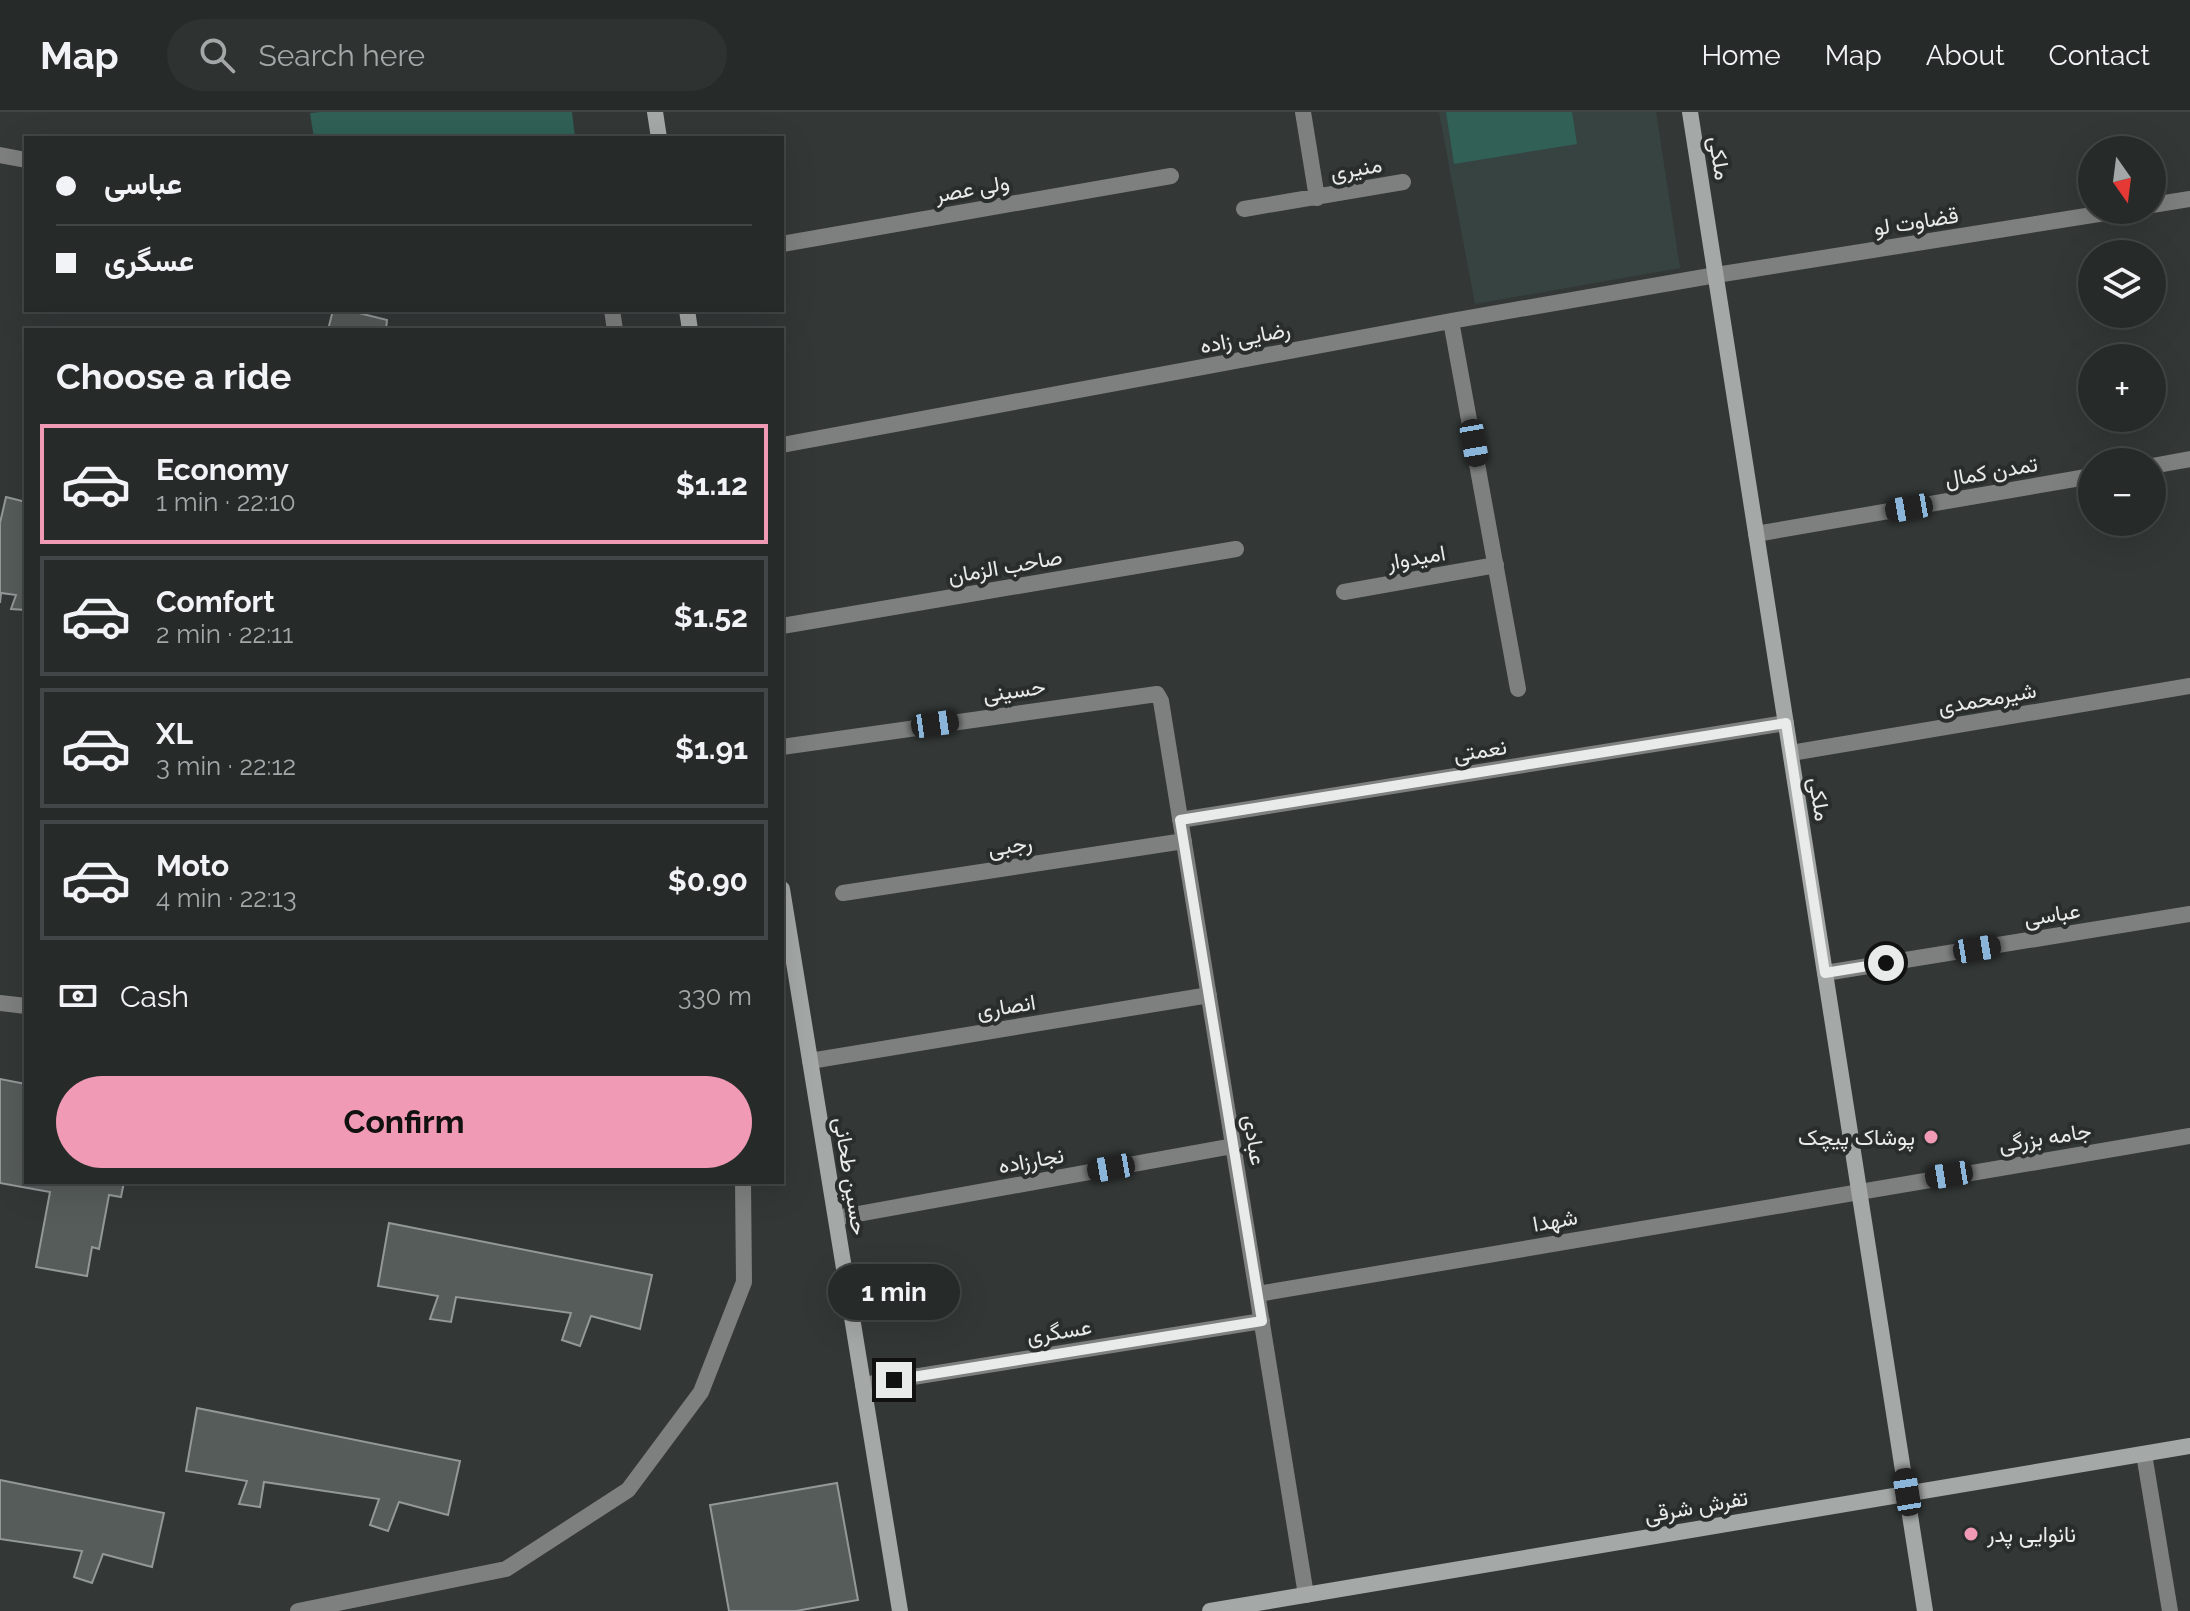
<!DOCTYPE html>
<html lang="en">
<head>
<meta charset="utf-8">
<style>
  body { margin:0; font-family:Raleway,Vazirmatn,sans-serif; background:#2e3231; color:#f1f3f6; height:100vh; display:flex; flex-direction:column; font-size:30px; white-space:nowrap }
  * { box-sizing:border-box; margin:0 }
  p { font-size:26px; color:#a4a7a8 }
  .icon { flex:none; width:44px; height:44px; fill:none; stroke:currentColor; stroke-width:2; stroke-linecap:round; stroke-linejoin:round }
  .map { position:relative; flex:1; overflow:hidden }
  .drawer { position:absolute; left:24px; top:216px; width:760px; height:856px; display:flex; flex-direction:column; background:#262a29; border-radius:0px; box-shadow:0 8px 32px #0002,0 0 0 2px #424646 }
  .drawer>* { flex:none }
  .banner { position:absolute; left:24px; top:24px; width:760px; height:176px; border-radius:0px; box-shadow:0 8px 32px #0002,0 0 0 2px #424646; display:grid; align-content:center; height:176px; padding:0 32px; background:#262a29 }
  .needle { width:52px; rotate:166deg }
  .buttons { position:absolute; left:2078px; top:24px; display:grid; gap:16px }
  .buttons a { display:grid; place-items:center; width:88px; height:88px; border-radius:50%; background:#262a29; box-shadow:0 8px 32px #0002,0 0 0 2px #424646; font-size:40px }
  .end { position:absolute; width:36px; height:36px; margin:-18px; border:10px solid #e8ebea; background:#111; box-shadow:0 0 0 4px #111 }
  .from { border-radius:50% }
  .bubble { position:absolute; height:56px; border-radius:28px; background:#262a29; box-shadow:0 8px 32px #0002,0 0 0 2px #424646; font-size:26px; font-weight:700; line-height:56px; text-align:center }
  .car { position:absolute; width:24px; height:48px; margin:-24px -12px; border-radius:10px; box-shadow:0 0 6px 2px #0007; background:linear-gradient(#222 24%,#8ab4d8 0 40%,#222 0 76%,#8ab4d8 0 86%,#222 0) }
  .banner b { display:flex; align-items:center; gap:28px; height:76px; font-size:30px }
  .banner b+b { border-top:2px solid #424646 }
  .banner i { width:20px; height:20px; background:#f1f3f6 }
  ul { padding:0; list-style:none }
  li { display:flex; align-items:center; gap:24px; height:120px; margin:0 16px 12px; padding:0 16px; border:4px solid #424646; border-radius:0px }
  li div { flex:1 }
  li b { display:block; font-size:30px }
  li em { font-style:normal; font-weight:700 }
  li.current { border-color:#f09ab5 }
  li>.icon { width:72px; height:72px; stroke-width:1.5 }
  h2 { padding:0 32px; font-size:36px; line-height:96px }
  .pay { display:flex; align-items:center; gap:20px; height:88px; padding:0 32px; font-size:30px }
  .pay p { margin-inline-start:auto }
  .action { display:flex; gap:16px; margin-top:auto; padding:16px 32px }
  .action a { flex:1; height:92px; border-radius:48px; background:#f09ab5; color:#111; font-size:32px; font-weight:700; line-height:92px; text-align:center }
  header { display:flex; align-items:center; gap:48px; box-sizing:border-box; height:112px; padding:0 40px; background:#262a29; border-bottom:2px solid #424646 }
  header strong { font-size:38px }
  nav { display:flex; gap:44px; margin-inline-start:auto; font-size:28px }
  .search { width:560px; height:72px; background:#2e3231; display:flex; align-items:center; gap:20px; box-sizing:border-box; padding:0 28px; border-radius:44px; color:#a4a7a8; font-size:30px }
  .map>svg:first-child { display:block }
</style>
</head>
<body>
<header>
<strong>Map</strong>
<div class="search"><svg class="icon" aria-label="search" viewBox="0 0 24 24"><circle cx="10" cy="10" r="6"/><path d="M15 15l6 6"/></svg>Search here</div>
<nav><a>Home</a><a>Map</a><a>About</a><a>Contact</a></nav>
</header>
<div class="map">
<svg width="2190" height="1499" viewBox="0 0 2190 1499">
  <rect width="100%" height="100%" fill="#333837"/>
  <path fill="#374340" d="M1439 0H1656L1680 156 1475 192Z"/>
  <path fill="#306056" d="M320 0H572L575 26H314L310 1Z
    M1446 0H1572L1577 32 1454 52Z"/>
  <path fill="#565c5a" stroke="#939998" stroke-width="2" d="M333 198H347L387 208 386 218H328Z
    M6 385 26 390V498L11 497 16 483 1 481 0 491V411Z
    M0 967 26 972V1070H124L121 1085 109 1083 99 1137 92 1135 87 1164 36 1155 50 1080 0 1071Z
    M389 1111 652 1163 640 1217 591 1204 580 1234 562 1228 571 1201 456 1185 451 1210 430 1207 438 1184 378 1174Z
    M197 1296 460 1349 448 1403 399 1390 388 1419 370 1413 379 1387 264 1370 260 1395 239 1392 247 1369 186 1359Z
    M0 1368 164 1401 152 1455 103 1442 92 1471 74 1465 82 1439 0 1427Z
    M837 1371 858 1488 796 1499H729L710 1393Z"/>
  <g fill="none" stroke-linecap="round" stroke-linejoin="round">
    <path stroke="#7d807f" stroke-width="16" d="M1303 0 1317 86
      M0 43 26 48
      M2152 93 2190 87
      M1244 97 1403 70
      M782 132 1171 64
      M612 198 615 218
      M1451 209 1518 577
      M782 333 1451 209 1716 163 2124 98
      M2152 354 2190 347
      M1756 422 2092 364
      M1344 480 1496 453
      M782 514 1236 437
      M782 635 1157 582 1161 589 1306 1483
      M1791 641 2190 574
      M1180 708 1786 611
      M843 781 1184 729
      M1825 861 2190 802
      M0 891 26 894
      M810 949 1209 883
      M836 1106 1233 1034
      M1258 1182 2190 1024
      M863 1273 1262 1209
      M2144 1342 2170 1499
      M298 1499 506 1457 628 1378 701 1280 744 1170 743 1070"/>
    <path stroke="#a4a8a7" stroke-width="16" d="M655 0 659 26
      M1690 0 1925 1499
      M687 198 690 218
      M782 777 900 1499
      M1210 1499 2190 1334"/>
  </g>
  <g fill="none" stroke-linecap="round" stroke-linejoin="round">
    <path stroke="#e8ebea" stroke-width="10" d="M894 1268 1262 1209 1180 708 1786 611 1825 861 1886 851"/>
  </g>
  <g fill="#f09ab5" stroke="#292e2d" stroke-width="3">
    <circle cx="1931" cy="1025" r="8"/>
    <circle cx="1971" cy="1422" r="8"/>
  </g>
  <g text-anchor="middle" dominant-baseline="central" stroke-width="8" stroke-linejoin="round" paint-order="stroke">
    <g font-size="22" fill="#e8ebea" stroke="#292e2d">
      <text transform="translate(1720 46) rotate(81)">ملکی</text>
      <text transform="translate(1356 56) rotate(-10)">منیری</text>
      <text transform="translate(972 76) rotate(-10)">ولی عصر</text>
      <text transform="translate(1916 109) rotate(-9)">قضاوت لو</text>
      <text transform="translate(1245 225) rotate(-11)">رضایی زاده</text>
      <text transform="translate(1991 359) rotate(-10)">تمدن کمال</text>
      <text transform="translate(1416 445) rotate(-10)">امیدوار</text>
      <text transform="translate(1005 454) rotate(-10)">صاحب الزمان</text>
      <text transform="translate(1014 578) rotate(-8)">حسینی</text>
      <text transform="translate(1987 586) rotate(-10)">شیرمحمدی</text>
      <text transform="translate(1480 638) rotate(-9)">نعمتی</text>
      <text transform="translate(1820 687) rotate(81)">ملکی</text>
      <text transform="translate(1010 733) rotate(-9)">رجبی</text>
      <text transform="translate(2052 802) rotate(-9)">عباسی</text>
      <text transform="translate(1006 894) rotate(-9)">انصاری</text>
      <text transform="translate(2045 1025) rotate(-9)">جامه بزرگی</text>
      <text transform="translate(1255 1028) rotate(81)">عبادی</text>
      <text transform="translate(1031 1048) rotate(-10)">نجارزاده</text>
      <text transform="translate(851 1064) rotate(81)">حسین طحانی</text>
      <text transform="translate(1555 1108) rotate(-10)">شهدا</text>
      <text transform="translate(1059 1219) rotate(-9)">عسگری</text>
      <text transform="translate(1696 1394) rotate(-10)">تفرش شرقی</text>
    </g>
    <g font-size="22" fill="#e8ebea" stroke="#292e2d" text-anchor="end">
      <text x="1915" y="1025">پوشاک پیچک</text>
      <text x="1987" y="1422" text-anchor="start">نانوایی پدر</text>
    </g>
  </g>
</svg>
<div class="buttons">
<a><svg class="needle" viewBox="-14 -14 28 28"><path d="M0-13l5 13h-10z" fill="#e53935"/><path d="M0 13l5-13h-10z" fill="#a4a7a8"/></svg></a>
<a><svg class="icon" aria-label="layers" viewBox="0 0 24 24"><path d="M12 4l9 5-9 5-9-5zM3 14l9 5 9-5"/></svg></a>
<a>+</a>
<a>−</a>
</div>
<i class="end from" style="left:1886px;top:851px"></i>
<i class="end" style="left:894px;top:1268px"></i>
<div class="bubble" style="left:828px;top:1152px;width:132px">1 min</div>
<i class="car" style="left:1474px;top:331px;rotate:170deg"></i>
<i class="car" style="left:1909px;top:396px;rotate:260deg"></i>
<i class="car" style="left:935px;top:612px;rotate:82deg"></i>
<i class="car" style="left:1977px;top:837px;rotate:81deg"></i>
<i class="car" style="left:1111px;top:1056px;rotate:260deg"></i>
<i class="car" style="left:1949px;top:1063px;rotate:261deg"></i>
<i class="car" style="left:1907px;top:1380px;rotate:351deg"></i>
<div class="banner">
<b><i class="from"></i>عباسی</b>
<b><i></i>عسگری</b>
</div>
<section class="drawer">
<h2>Choose a ride</h2>
<ul>
<li class="current"><svg class="icon" aria-label="car" viewBox="0 0 24 24"><path d="M5 17H2v-5l4-1 3-4h7l3 4 3 1v5h-3M9 17h6M6 11h13"/><circle cx="7" cy="17" r="2"/><circle cx="17" cy="17" r="2"/></svg><div><b>Economy</b><p>1 min · 22:10</p></div><em>$1.12</em></li>
<li><svg class="icon" aria-label="car" viewBox="0 0 24 24"><path d="M5 17H2v-5l4-1 3-4h7l3 4 3 1v5h-3M9 17h6M6 11h13"/><circle cx="7" cy="17" r="2"/><circle cx="17" cy="17" r="2"/></svg><div><b>Comfort</b><p>2 min · 22:11</p></div><em>$1.52</em></li>
<li><svg class="icon" aria-label="car" viewBox="0 0 24 24"><path d="M5 17H2v-5l4-1 3-4h7l3 4 3 1v5h-3M9 17h6M6 11h13"/><circle cx="7" cy="17" r="2"/><circle cx="17" cy="17" r="2"/></svg><div><b>XL</b><p>3 min · 22:12</p></div><em>$1.91</em></li>
<li><svg class="icon" aria-label="car" viewBox="0 0 24 24"><path d="M5 17H2v-5l4-1 3-4h7l3 4 3 1v5h-3M9 17h6M6 11h13"/><circle cx="7" cy="17" r="2"/><circle cx="17" cy="17" r="2"/></svg><div><b>Moto</b><p>4 min · 22:13</p></div><em>$0.90</em></li>
</ul>
<div class="pay"><svg class="icon" aria-label="cash" viewBox="0 0 24 24"><path d="M3 7h18v10H3z"/><circle cx="12" cy="12" r="2"/></svg>Cash<p>330 m</p></div>
<div class="action"><a>Confirm</a></div>
</section>
</div>
</body>
</html>
